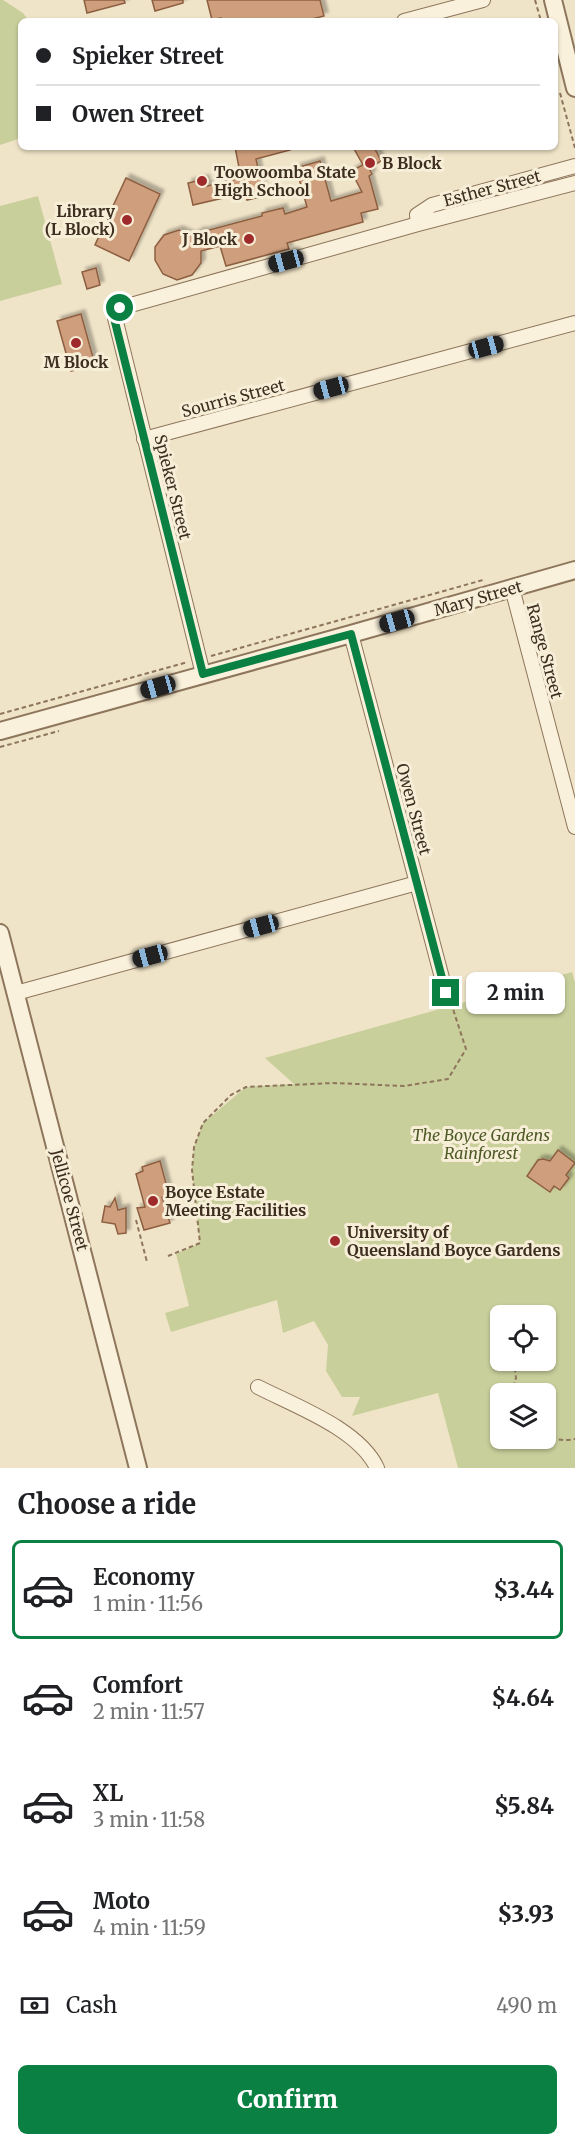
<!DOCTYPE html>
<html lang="en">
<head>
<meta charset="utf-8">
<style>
  body { margin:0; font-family:Merriweather,serif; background:#f2f2f2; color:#202124; height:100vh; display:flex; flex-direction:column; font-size:22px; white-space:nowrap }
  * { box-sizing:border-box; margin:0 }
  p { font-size:20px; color:#757577 }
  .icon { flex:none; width:33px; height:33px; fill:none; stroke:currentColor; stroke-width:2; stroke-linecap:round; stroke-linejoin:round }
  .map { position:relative; height:1468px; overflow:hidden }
  .sheet { display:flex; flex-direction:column; background:#fff; flex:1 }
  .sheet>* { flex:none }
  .banner { position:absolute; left:18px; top:18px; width:540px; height:132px; border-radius:9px; box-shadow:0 2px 4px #0004; display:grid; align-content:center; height:132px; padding:0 18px; background:#fff }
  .fabs { position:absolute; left:490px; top:1305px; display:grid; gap:12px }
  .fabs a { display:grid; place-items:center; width:66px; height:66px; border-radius:9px; background:#fff; box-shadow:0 2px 4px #0004; font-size:30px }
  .end { position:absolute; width:27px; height:27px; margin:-14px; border:8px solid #0b8043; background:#fff; box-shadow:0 0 0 3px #fff }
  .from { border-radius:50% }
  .bubble { position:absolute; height:42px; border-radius:9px; background:#fff; box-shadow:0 2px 4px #0004; font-size:20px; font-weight:800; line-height:42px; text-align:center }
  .car { position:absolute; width:18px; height:36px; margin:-18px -9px; border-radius:8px; box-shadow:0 0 4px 2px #0007; background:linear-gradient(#222 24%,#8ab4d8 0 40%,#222 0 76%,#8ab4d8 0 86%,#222 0) }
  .banner b { display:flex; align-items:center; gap:21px; height:57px; font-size:22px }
  .banner b+b { border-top:2px solid #e0e0e0 }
  .banner i { width:15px; height:15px; background:#202124 }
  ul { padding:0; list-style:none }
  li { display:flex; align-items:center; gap:18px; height:99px; margin:0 12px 9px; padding:0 6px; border:3px solid transparent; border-radius:9px }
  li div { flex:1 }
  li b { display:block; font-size:22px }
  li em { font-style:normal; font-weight:800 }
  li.current { border-color:#0b8043 }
  li>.icon { width:54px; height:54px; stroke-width:1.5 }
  h2 { padding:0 18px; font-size:27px; line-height:72px }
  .pay { display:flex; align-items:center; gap:15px; height:66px; padding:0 18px; font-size:22px }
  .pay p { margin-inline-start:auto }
  .primary-button { display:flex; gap:12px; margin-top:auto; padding:12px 18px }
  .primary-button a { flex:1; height:69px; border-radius:9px; background:#0b8043; color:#fff; font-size:24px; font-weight:800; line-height:69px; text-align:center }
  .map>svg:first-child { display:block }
</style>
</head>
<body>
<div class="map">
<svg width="575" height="1468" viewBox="0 0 575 1468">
  <defs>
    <filter id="shadow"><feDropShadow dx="4" dy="-4" stdDeviation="1.5" flood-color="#0004"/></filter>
  </defs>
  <rect width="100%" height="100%" fill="#f0e4c8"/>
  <path fill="#c9cf9b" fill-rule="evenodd" d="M0 0H3L23 13 29 21H21V138L0 145Z
    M38 196 62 284 0 301V206Z
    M572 972 575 983V1468H458L438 1393 352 1416 360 1397H342L326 1371 328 1345 314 1321 283 1333 277 1300 171 1332 165 1313 189 1306 176 1254 200 1243 192 1170 194 1147 203 1123 246 1087 294 1084 265 1058ZM501 1316H546V1360H501ZM501 1394H546V1438H501Z"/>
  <path fill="#cf9f7d" stroke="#8d5f41" stroke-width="1.5" filter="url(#shadow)" d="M84 0H124L125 3 87 13Z
    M152 0H183V3L155 11Z
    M207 0H320L324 16 304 21H222L221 18 212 20Z
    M235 147H289L290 150 256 159 264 196 247 200 245 193 193 205 188 183 205 179 207 186 241 178Z
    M353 147H374L381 161 369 168 372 174 369 176 378 209 361 213 363 222 287 243 289 249 226 266 220 246 201 251V263L192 275 177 280 163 274 155 260V247L164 235 179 230 192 236 201 231 202 232 262 216V213L283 208 285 214 307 207 296 168 320 161 331 201 362 192 351 171 363 165Z
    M126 178 160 194 129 261 95 245Z
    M96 268 100 285 87 289 82 272Z
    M81 314 95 365 71 371 57 321Z
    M558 1150 575 1163 566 1175 569 1178 560 1190 554 1186 550 1192 527 1176 538 1160 543 1159 550 1161Z
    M160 1161 169 1195 162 1197 170 1223 144 1230 137 1208 145 1207 136 1174 143 1171 142 1167Z
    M115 1198 118 1210 126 1208V1233L118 1234 115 1224 102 1222 105 1206 110 1207Z"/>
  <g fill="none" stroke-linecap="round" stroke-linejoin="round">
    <defs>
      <path id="minor" d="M404 21 483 0
        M418 224 417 215 432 205 575 166
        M144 439 575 323
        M512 588 575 827
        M351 634 446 993
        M203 674 115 318 120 308 418 224 575 183
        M16 993 417 883
        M258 1387C295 1406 359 1429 377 1468"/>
      <path id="tertiary" d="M553 0 575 88
        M0 731 351 634 575 570
        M0 933 138 1468"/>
    </defs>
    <use href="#minor" stroke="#8d765c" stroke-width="16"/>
    <use href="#tertiary" stroke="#8d765c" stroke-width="20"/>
    <path stroke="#8d765c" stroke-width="2" stroke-dasharray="4.5 3" stroke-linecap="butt" d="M535 0 541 21
      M555 72 557 81
      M560 93 575 148
      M211 656 483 580
      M0 714 188 662
      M0 747 59 731
      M136 1220 147 1262
      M168 1256 200 1243 192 1170 194 1147 203 1123 231 1095 246 1087 333 1083 404 1086 448 1079 466 1049 451 1003
      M511 1394 516 1378 515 1369
      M546 1432C554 1441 564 1441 575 1439"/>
    <use href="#minor" stroke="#faf1dc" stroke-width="14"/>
    <use href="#tertiary" stroke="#faf1dc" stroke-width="16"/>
  </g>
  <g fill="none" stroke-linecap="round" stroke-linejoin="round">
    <path stroke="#0b8043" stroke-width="8" d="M120 308 114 318 203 674 351 634 446 993"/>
  </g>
  <g fill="#9e2a2b" stroke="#f7eed8" stroke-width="2">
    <circle cx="370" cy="163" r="6"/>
    <circle cx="202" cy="181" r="6"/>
    <circle cx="127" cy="220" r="6"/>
    <circle cx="249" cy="239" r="6"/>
    <circle cx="76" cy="343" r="6"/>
    <circle cx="153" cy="1201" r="6"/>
    <circle cx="335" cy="1241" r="6"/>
  </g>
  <g text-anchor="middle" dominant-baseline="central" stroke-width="6" stroke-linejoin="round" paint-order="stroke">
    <g font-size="16" font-weight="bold" fill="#3d2e20" stroke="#f7eed8" text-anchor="start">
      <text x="382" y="163">B Block</text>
      <text x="214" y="172">Toowoomba State<tspan x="214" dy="18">High School</tspan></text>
      <text x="115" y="211" text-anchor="end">Library<tspan x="115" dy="18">(L Block)</tspan></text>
      <text x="237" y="239" text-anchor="end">J Block</text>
      <text x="76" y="362" text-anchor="middle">M Block</text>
      <text x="165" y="1192">Boyce Estate<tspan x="165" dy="18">Meeting Facilities</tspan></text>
      <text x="347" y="1232">University of<tspan x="347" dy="18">Queensland Boyce Gardens</tspan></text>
    </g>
    <g font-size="16" fill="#3d2e20" stroke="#f7eed8">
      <text transform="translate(492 188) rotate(-15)">Esther Street</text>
      <text transform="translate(233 398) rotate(-15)">Sourris Street</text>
      <text transform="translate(173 487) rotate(76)">Spieker Street</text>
      <text transform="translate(478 598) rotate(-16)">Mary Street</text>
      <text transform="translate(545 651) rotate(75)">Range Street</text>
      <text transform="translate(414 809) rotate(75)">Owen Street</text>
      <text transform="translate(70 1200) rotate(75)">Jellicoe Street</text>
    </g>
    <g font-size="16" font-style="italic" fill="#4d5a26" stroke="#f7eed8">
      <text x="481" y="1135">The Boyce Gardens<tspan x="481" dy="18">Rainforest</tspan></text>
    </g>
  </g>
</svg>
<div class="fabs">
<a><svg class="icon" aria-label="locate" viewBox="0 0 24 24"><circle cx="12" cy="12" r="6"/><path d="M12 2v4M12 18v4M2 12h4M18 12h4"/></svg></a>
<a><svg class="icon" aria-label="layers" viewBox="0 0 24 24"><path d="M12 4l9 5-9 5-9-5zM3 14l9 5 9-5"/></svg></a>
</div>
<i class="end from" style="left:120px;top:308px"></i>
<i class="end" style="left:446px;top:993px"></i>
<div class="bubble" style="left:466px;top:972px;width:99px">2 min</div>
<i class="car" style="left:286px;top:261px;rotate:255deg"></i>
<i class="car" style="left:486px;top:347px;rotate:75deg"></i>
<i class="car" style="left:331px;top:388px;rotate:255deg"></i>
<i class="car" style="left:397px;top:621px;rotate:254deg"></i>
<i class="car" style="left:158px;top:687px;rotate:254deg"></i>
<i class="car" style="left:261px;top:926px;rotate:255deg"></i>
<i class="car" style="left:150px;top:956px;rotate:255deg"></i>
<div class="banner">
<b><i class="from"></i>Spieker Street</b>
<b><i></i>Owen Street</b>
</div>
</div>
<section class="sheet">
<h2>Choose a ride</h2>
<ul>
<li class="current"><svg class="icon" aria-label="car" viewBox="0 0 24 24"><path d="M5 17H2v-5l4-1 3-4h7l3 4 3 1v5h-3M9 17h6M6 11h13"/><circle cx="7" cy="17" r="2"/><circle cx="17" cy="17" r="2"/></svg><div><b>Economy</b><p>1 min · 11:56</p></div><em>$3.44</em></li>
<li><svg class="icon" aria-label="car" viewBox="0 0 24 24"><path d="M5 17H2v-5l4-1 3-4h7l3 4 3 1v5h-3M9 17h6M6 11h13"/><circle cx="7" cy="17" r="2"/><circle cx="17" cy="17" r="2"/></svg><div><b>Comfort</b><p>2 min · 11:57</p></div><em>$4.64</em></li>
<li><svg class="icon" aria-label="car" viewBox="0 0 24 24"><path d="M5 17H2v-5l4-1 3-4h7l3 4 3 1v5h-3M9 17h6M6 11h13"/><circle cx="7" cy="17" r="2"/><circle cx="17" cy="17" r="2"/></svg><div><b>XL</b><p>3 min · 11:58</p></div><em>$5.84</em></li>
<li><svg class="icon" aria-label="car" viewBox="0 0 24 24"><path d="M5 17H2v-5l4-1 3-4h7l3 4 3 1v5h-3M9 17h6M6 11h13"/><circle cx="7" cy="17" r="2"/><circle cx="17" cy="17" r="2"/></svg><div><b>Moto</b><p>4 min · 11:59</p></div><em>$3.93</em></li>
</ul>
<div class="pay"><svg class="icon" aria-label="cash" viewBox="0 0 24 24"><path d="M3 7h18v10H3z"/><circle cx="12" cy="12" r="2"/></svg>Cash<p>490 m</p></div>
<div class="primary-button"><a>Confirm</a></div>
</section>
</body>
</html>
